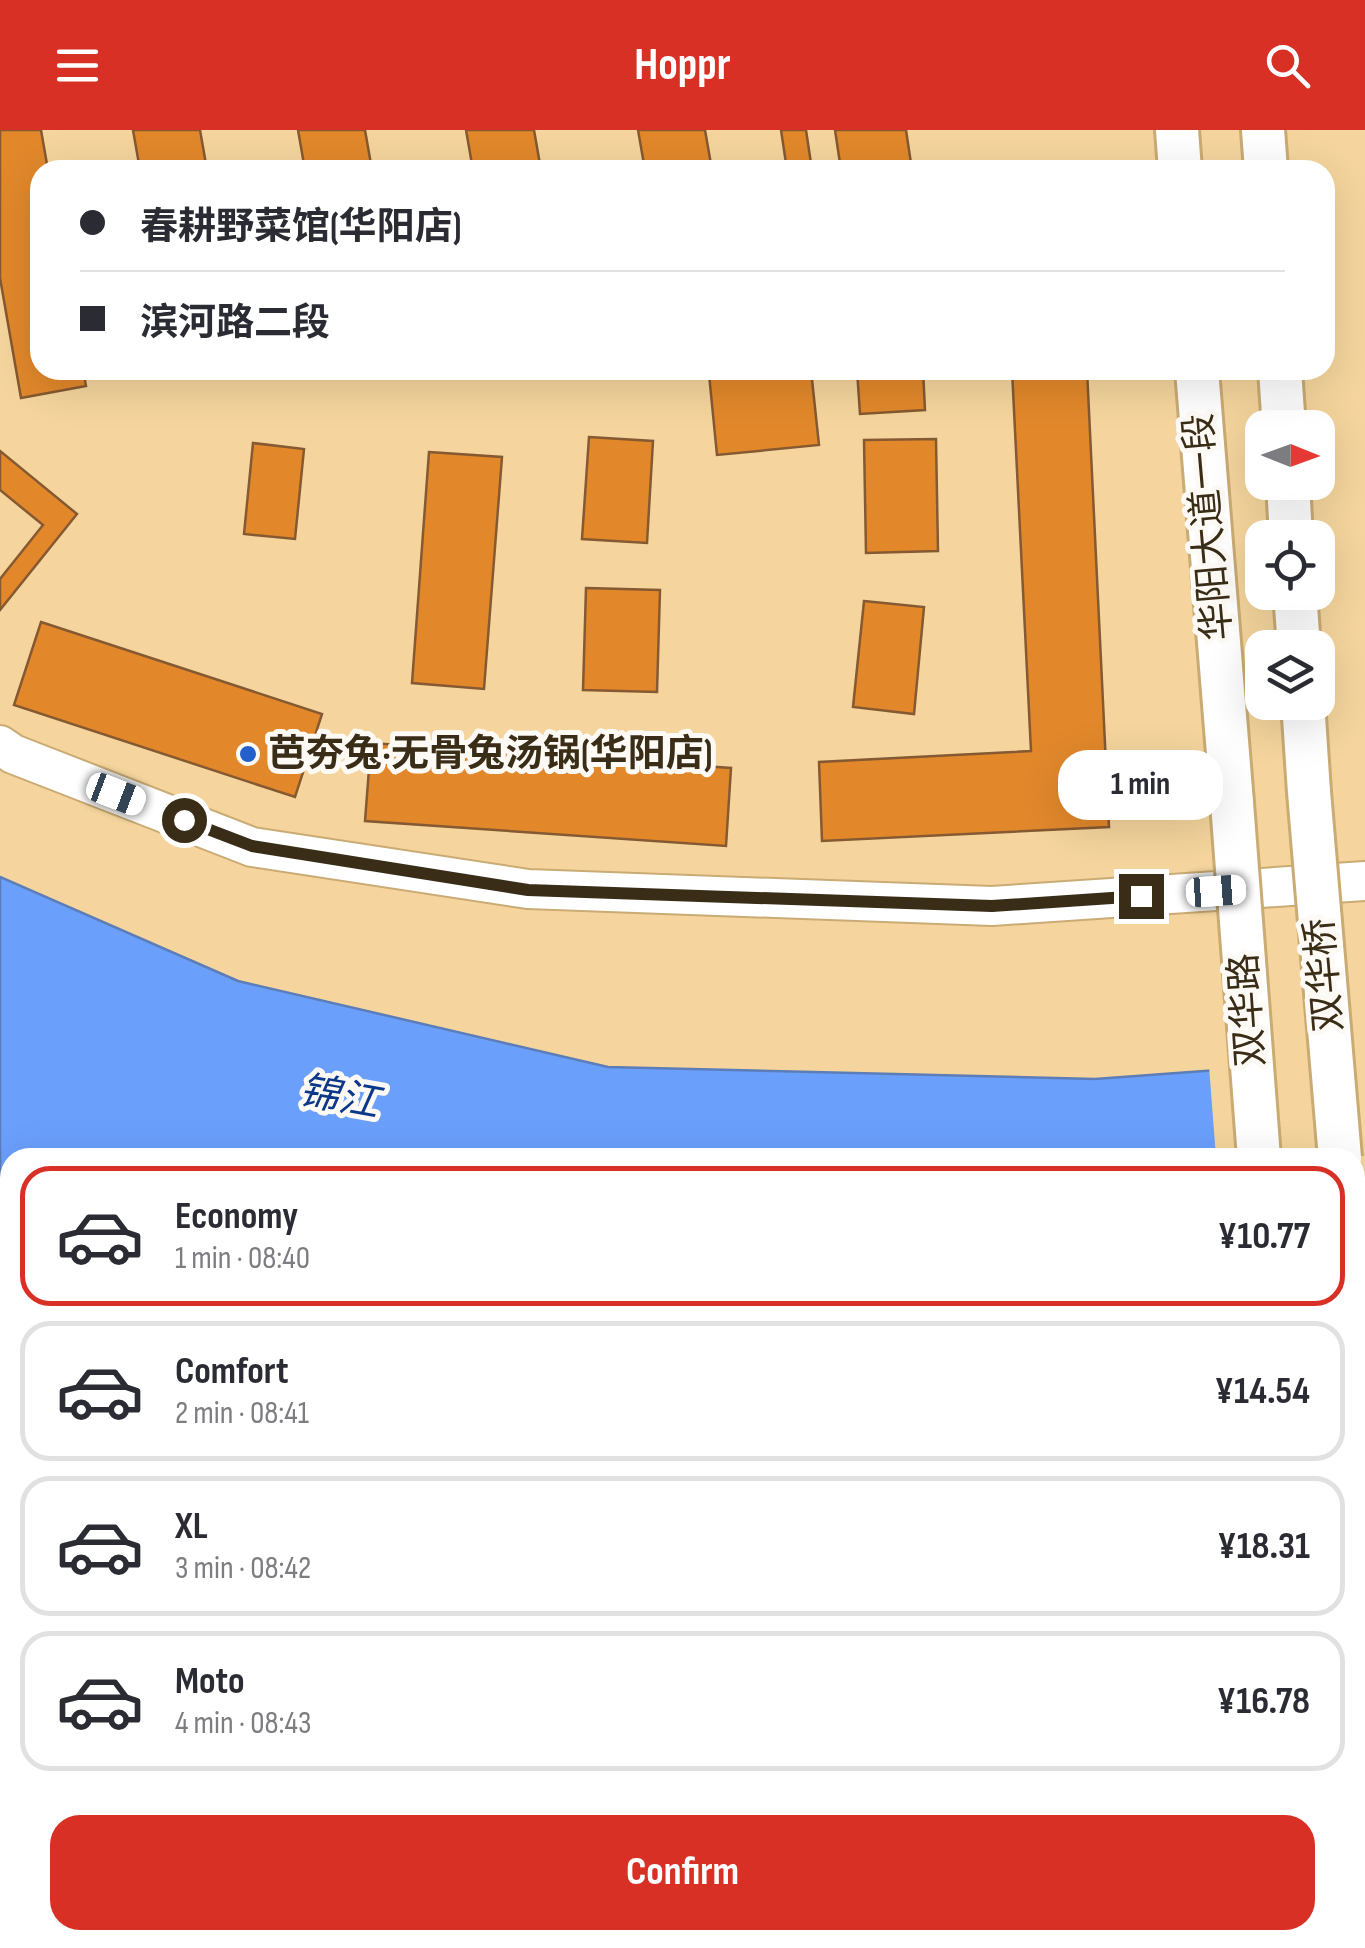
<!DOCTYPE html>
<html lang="en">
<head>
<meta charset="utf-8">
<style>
  body { margin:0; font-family:"Sofia Sans Condensed","Noto Sans SC",sans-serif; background:#f7f7f7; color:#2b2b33; height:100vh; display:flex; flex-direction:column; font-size:38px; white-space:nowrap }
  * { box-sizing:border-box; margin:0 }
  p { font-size:32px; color:#7c7c81 }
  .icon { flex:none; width:55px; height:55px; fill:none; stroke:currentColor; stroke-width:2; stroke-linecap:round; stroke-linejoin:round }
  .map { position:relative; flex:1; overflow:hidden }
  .drawer { position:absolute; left:0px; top:1018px; width:1365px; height:802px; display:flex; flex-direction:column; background:#fff; border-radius:30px 30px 0 0; box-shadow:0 10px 40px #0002 }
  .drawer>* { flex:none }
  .hud { position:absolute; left:30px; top:30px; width:1305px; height:220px; border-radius:30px; box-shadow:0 10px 40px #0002; display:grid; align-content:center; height:220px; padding:0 50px; background:#fff }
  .needle { width:65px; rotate:91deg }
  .fabs { position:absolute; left:1245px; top:280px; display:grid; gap:20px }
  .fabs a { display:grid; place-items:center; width:90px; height:90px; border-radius:20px; background:#fff; box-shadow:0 10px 40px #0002; font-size:50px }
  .end { position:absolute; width:45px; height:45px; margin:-22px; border:12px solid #3a2d17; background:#fff; box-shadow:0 0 0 5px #fff }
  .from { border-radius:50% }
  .bubble { position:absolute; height:70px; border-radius:30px; background:#fff; box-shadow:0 10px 40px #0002; font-size:32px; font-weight:700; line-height:70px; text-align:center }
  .car { position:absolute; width:30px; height:60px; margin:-30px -15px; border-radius:12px; box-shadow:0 0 8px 2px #0007; background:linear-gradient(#fff 24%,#345 0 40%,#fff 0 76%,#345 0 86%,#fff 0) }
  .hud b { display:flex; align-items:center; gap:35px; height:95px; font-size:38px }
  .hud b+b { border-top:2px solid #e1e1e2 }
  .hud i { width:25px; height:25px; background:#2b2b33 }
  ul { padding:18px 0 0; list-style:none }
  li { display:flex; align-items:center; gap:30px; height:140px; margin:0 20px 15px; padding:0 30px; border:5px solid #e1e1e2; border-radius:30px }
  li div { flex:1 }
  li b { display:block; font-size:38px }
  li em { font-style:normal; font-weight:700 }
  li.current { border-color:#d93025 }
  li>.icon { width:90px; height:90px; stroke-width:1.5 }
  .action { display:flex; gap:20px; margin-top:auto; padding:20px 50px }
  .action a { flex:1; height:115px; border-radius:30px; background:#d93025; color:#fff; font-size:40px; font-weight:700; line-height:115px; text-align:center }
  header { display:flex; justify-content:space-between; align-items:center; height:130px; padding:0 50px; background:#d93025; color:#fff; font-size:45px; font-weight:700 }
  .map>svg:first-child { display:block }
</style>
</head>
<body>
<header><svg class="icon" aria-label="menu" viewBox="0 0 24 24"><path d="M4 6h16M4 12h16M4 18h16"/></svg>Hoppr<svg class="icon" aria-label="search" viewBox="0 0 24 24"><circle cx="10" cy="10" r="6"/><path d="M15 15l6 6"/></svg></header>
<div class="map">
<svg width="1365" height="1818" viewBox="0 0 1365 1818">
  <rect width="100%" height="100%" fill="#f5d59d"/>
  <path fill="#6a9ffc" stroke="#5c7db7" stroke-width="2.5" d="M0 747 238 851 608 937 1095 949 1365 929 1355 1028H10V1107L0 1101Z"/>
  <path fill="#f5d59d" d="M1365 924V1282L1355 1283V1028L1216 1027 1209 936Z"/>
  <path fill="#e2882b" stroke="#855931" stroke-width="2.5" d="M0 0H41L48 40H40V240H83L86 256 21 268 0 148Z
    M133 0H200L207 40H140Z
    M298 0H365L372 40H305Z
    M466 0H534L541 40H473Z
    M638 0H705L712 40H645Z
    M781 0H806L812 40H787Z
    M835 0H906L912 40H841Z
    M1077 32V40H1002V36Z
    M175 240H216L176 247Z
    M745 240H811L819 315 717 325 709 244Z
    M857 240H923L925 280 860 284Z
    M1012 240H1087L1109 697 822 711 819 632 1031 621Z
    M589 307 653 311 647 413 582 409Z
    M936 309 938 421 866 423 864 310Z
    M253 313 304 319 295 409 244 404Z
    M0 321 77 384 0 480V449L43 395 0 360Z
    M429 322 502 327 484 559 412 553Z
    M586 458 660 460 657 562 583 560Z
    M864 471 924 477 914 584 853 577Z
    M41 492 322 584 295 667 14 575Z
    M371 613 731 638 726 716 365 691Z"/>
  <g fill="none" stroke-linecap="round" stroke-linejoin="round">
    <defs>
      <path id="minor" d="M0 1531 10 1516
        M0 1717 10 1722
        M157 1810 170 1818
        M363 1818 370 1810"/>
      <path id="tertiary" d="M0 615 13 624 252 717 528 759 992 776 1365 751
        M0 1333 10 1338
        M1355 1486H1365"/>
      <path id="secondary" d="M1177 0 1180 40
        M1263 0 1266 40
        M1197 240 1232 673
        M1280 240 1284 298
        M1288 352 1291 408
        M1295 462 1299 518
        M1303 572 1309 662
        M1355 1201 1365 1319
        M1355 1727 1365 1607
        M1290 1818 1291 1810
        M1335 1818 1337 1810"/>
    </defs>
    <use href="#minor" stroke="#caab74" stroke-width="35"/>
    <use href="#tertiary" stroke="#caab74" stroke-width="42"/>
    <use href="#secondary" stroke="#caab74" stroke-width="48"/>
    <use href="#minor" stroke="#fff" stroke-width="30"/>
    <use href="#tertiary" stroke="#fff" stroke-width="38"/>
    <use href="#secondary" stroke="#fff" stroke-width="42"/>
    <defs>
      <path id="secondary-bridge" d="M1309 662 1340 1028
        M1232 673 1259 1028"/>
    </defs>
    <use href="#secondary-bridge" stroke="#caab74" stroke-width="48" stroke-linecap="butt"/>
    <use href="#secondary-bridge" stroke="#fff" stroke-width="42"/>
  </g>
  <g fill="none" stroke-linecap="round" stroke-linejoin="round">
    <path stroke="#3a2d17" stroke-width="12" d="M184 690 252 716 528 760 992 776 1141 766"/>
  </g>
  <circle fill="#2460cc" stroke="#fdfaf5" stroke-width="4" cx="248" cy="624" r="10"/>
  <g text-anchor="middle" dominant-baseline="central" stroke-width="10" stroke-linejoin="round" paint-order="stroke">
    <g font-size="38" fill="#3a2d17" stroke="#fdfaf5">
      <text transform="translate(1209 397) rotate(-95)">华阳大道一段</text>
      <text transform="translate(1325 845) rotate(-95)">双华桥</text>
      <text transform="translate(1248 880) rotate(-94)">双华路</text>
    </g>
    <g font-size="38" font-weight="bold" fill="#3a2d17" stroke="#fdfaf5" text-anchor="start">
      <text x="268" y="624">芭夯兔·无骨兔汤锅(华阳店)</text>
    </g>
    <g font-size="40" font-style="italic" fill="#0c3889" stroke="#fdfaf5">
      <text transform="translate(339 968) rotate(10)">锦江</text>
    </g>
  </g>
</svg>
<div class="fabs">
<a><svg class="needle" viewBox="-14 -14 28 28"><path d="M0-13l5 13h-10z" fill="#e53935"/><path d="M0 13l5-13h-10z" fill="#7c7c81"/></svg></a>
<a><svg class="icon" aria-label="locate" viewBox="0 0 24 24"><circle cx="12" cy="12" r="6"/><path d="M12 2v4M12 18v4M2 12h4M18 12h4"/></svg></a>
<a><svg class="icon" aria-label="layers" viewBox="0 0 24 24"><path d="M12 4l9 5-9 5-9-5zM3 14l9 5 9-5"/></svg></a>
</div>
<i class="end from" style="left:184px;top:690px"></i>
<i class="end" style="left:1141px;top:766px"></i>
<div class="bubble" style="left:1058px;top:620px;width:165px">1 min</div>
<i class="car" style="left:116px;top:664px;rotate:111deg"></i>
<i class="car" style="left:1216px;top:761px;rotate:86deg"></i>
<div class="hud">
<b><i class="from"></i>春耕野菜馆(华阳店)</b>
<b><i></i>滨河路二段</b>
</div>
<section class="drawer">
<ul>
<li class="current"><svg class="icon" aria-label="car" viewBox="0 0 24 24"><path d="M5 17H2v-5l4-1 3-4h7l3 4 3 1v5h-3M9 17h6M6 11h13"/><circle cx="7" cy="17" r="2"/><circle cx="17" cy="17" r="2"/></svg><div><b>Economy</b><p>1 min · 08:40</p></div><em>¥10.77</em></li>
<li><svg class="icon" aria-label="car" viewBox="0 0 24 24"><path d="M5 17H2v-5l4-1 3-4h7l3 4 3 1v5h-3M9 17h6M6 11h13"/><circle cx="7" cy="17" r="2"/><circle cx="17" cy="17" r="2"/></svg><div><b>Comfort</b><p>2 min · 08:41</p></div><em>¥14.54</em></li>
<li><svg class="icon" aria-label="car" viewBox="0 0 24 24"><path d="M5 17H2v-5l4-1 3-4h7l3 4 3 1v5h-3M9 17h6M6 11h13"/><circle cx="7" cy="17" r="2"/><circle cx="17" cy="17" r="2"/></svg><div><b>XL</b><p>3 min · 08:42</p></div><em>¥18.31</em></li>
<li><svg class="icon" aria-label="car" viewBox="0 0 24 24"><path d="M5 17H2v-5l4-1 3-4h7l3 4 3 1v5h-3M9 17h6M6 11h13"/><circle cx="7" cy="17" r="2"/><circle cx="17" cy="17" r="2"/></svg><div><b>Moto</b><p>4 min · 08:43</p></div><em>¥16.78</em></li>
</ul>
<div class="action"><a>Confirm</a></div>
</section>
</div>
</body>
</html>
